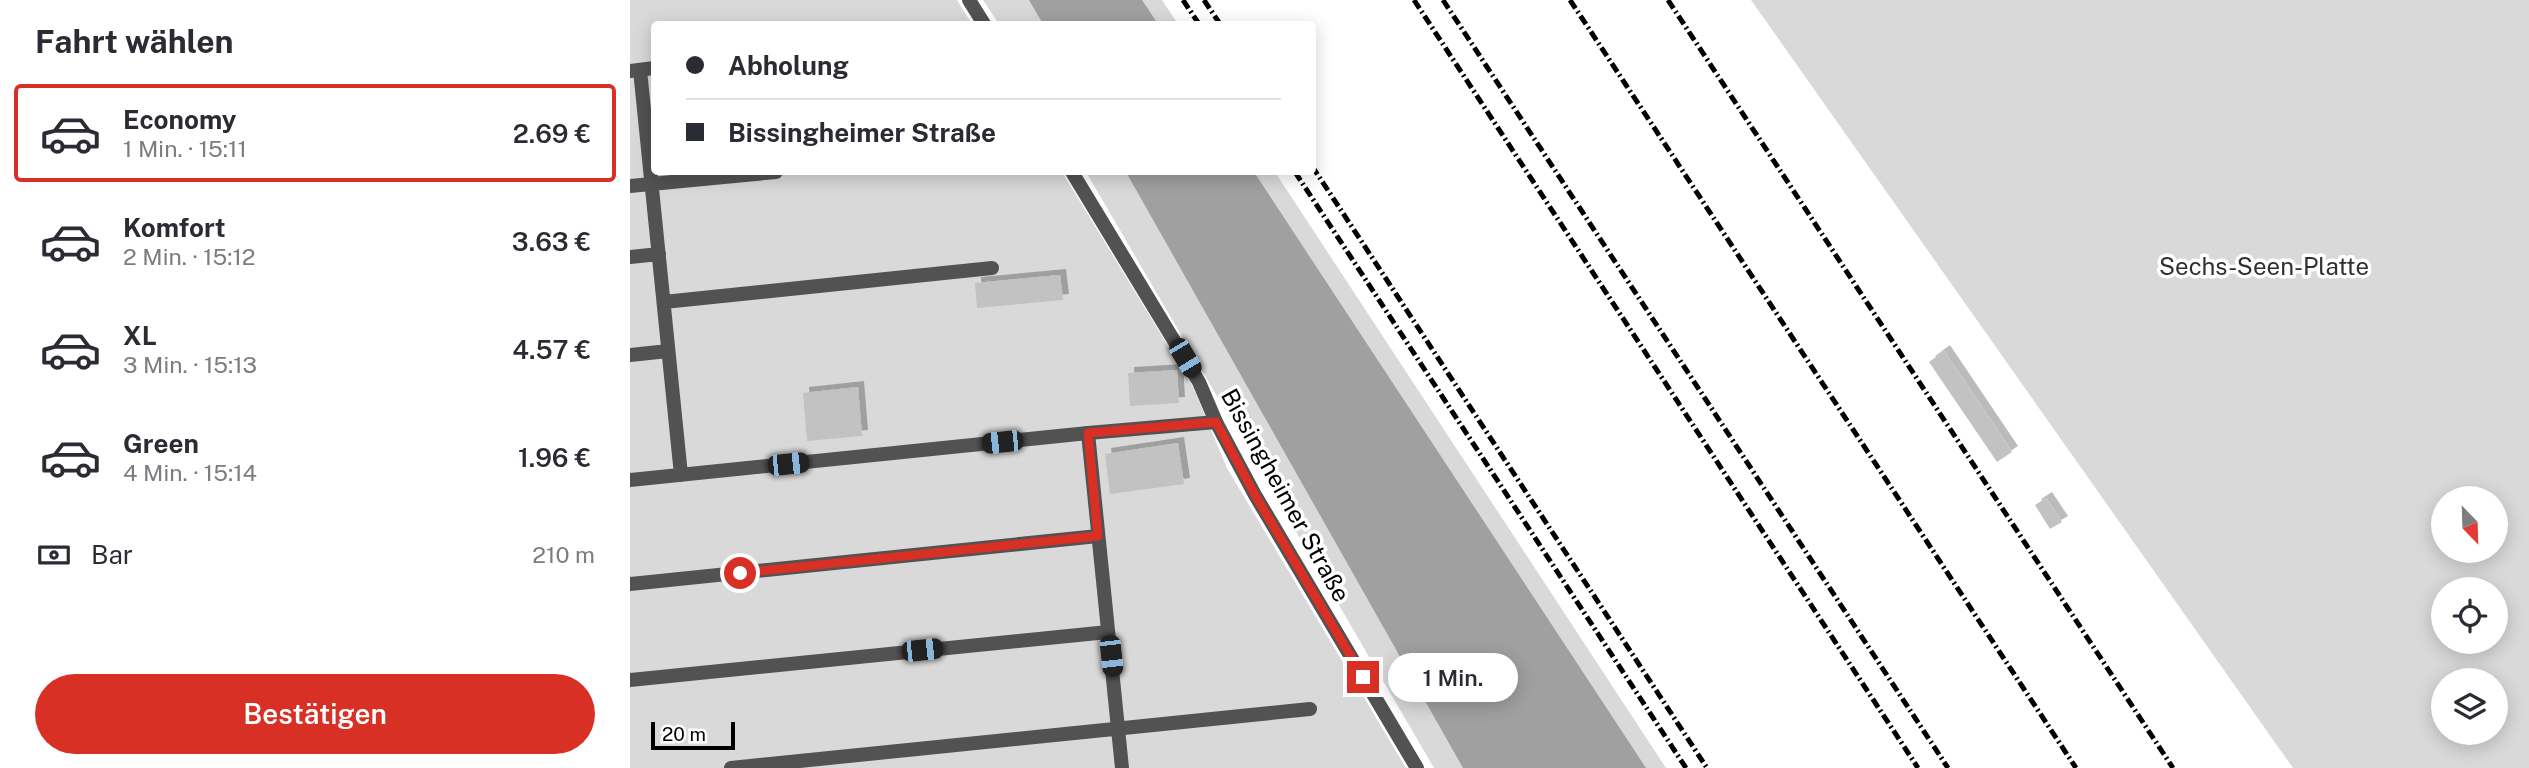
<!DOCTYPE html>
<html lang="de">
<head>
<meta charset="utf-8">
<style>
  body { margin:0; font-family:"Public Sans",sans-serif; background:#f2f2f3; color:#2b2b33; height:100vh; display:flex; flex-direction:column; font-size:26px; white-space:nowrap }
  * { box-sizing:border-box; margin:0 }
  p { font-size:23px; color:#7c7c81 }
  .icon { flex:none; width:38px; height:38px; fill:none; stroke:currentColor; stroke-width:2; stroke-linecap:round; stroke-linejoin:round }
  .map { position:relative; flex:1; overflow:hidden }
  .side { display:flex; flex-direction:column; background:#fff; width:630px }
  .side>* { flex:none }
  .hud { position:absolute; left:21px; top:21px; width:665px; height:154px; border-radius:7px; box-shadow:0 4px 18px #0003; display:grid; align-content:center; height:154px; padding:0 35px; background:#fff }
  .needle { width:46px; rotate:157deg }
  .tools { position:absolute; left:1801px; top:486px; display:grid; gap:14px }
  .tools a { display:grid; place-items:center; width:77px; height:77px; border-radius:50%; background:#fff; box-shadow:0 4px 18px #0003; font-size:35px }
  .scale { position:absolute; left:21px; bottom:18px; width:84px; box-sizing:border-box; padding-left:7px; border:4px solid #000; border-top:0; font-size:19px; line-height:24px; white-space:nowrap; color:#000; -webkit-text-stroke:5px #fff; paint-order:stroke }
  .end { position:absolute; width:32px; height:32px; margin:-16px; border:9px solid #d93025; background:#fff; box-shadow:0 0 0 4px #fff }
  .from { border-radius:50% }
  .bubble { position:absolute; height:49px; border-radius:24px; background:#fff; box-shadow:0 4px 18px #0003; font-size:23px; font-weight:600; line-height:49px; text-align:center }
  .car { position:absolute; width:21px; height:42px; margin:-21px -10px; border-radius:9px; box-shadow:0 0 5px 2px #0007; background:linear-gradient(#222 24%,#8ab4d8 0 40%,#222 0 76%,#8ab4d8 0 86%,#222 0) }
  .hud b { display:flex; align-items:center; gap:24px; height:66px; font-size:26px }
  .hud b+b { border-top:2px solid #e1e1e2 }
  .hud i { width:18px; height:18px; background:#2b2b33 }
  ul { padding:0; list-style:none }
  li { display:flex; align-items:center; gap:21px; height:98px; margin:0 14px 10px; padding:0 21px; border:4px solid transparent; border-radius:7px }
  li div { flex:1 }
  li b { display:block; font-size:26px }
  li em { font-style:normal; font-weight:600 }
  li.selected { border-color:#d93025 }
  li>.icon { width:63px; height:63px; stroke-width:1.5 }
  h2 { padding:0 35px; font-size:32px; line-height:84px }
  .pay { display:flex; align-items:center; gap:18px; height:77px; padding:0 35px; font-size:26px }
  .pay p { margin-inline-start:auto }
  .cta { display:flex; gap:14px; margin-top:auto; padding:14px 35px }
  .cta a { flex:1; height:80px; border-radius:42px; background:#d93025; color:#fff; font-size:28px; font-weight:600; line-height:80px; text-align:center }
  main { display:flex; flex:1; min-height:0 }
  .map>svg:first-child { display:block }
</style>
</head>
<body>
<main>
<section class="side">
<h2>Fahrt wählen</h2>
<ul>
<li class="selected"><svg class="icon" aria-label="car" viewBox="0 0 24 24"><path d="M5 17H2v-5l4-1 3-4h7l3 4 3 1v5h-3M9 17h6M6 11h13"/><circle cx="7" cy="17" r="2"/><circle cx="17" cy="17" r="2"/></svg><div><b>Economy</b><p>1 Min. · 15:11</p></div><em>2.69 €</em></li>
<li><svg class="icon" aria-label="car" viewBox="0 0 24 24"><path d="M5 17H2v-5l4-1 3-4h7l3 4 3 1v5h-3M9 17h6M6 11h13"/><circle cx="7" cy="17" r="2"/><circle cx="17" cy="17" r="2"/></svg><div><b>Komfort</b><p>2 Min. · 15:12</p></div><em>3.63 €</em></li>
<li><svg class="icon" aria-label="car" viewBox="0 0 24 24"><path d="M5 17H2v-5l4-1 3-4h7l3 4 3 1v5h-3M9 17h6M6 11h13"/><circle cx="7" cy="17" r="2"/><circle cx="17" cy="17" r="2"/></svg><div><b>XL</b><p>3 Min. · 15:13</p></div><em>4.57 €</em></li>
<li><svg class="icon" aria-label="car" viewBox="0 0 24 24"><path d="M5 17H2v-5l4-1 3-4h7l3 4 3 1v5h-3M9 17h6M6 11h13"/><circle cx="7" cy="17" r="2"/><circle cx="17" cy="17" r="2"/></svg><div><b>Green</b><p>4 Min. · 15:14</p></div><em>1.96 €</em></li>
</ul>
<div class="pay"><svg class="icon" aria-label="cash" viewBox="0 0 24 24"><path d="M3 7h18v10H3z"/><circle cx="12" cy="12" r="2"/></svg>Bar<p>210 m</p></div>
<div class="cta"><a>Bestätigen</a></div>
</section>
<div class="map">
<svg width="1899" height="768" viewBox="0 0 1899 768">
  <defs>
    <filter id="shadow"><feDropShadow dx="6" dy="-6" stdDeviation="0" flood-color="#0004"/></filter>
  </defs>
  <rect width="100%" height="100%" fill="#fff"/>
  <path fill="#d9d9d9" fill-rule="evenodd" d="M0 0H327L342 24H24V172H432L563 387 597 468 776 768H0Z
    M353 0H532L548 24H369Z
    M1121 0H1899V768H1663ZM1813 499H1866V551H1813ZM1813 590H1866V642H1813ZM1813 681H1866V733H1813Z
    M456 172H645L1036 768H804Z"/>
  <path fill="#a0a0a0" d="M399 0H512L528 24H413Z
    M496 172H624L1016 768H833Z"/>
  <path fill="#c2c2c2" filter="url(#shadow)" d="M430 275 433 300 347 308 345 283Z
    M1314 351 1382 452 1367 462 1299 362Z
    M547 370 549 403 500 406 498 373Z
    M228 387 232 436 177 441 173 393Z
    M548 443 554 484 480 494 475 454Z
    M1416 498 1432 522 1420 529 1405 505Z"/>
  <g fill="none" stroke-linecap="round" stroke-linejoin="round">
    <path stroke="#525252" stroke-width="14" d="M339 0 354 24
      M10 70 51 475
      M0 71 24 68
      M442 172 569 382 586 422
      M0 186 146 172
      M0 257 29 254
      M34 302 362 268
      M0 355 38 351
      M0 480 458 433 492 768
      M0 584 468 536
      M0 680 478 632
      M101 768 680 709"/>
    <path stroke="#525252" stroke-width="14" d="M458 433 586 422 625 495 787 768"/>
    <path stroke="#000" stroke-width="5" stroke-dasharray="10 3.5 2 3.5" stroke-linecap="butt" d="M553 0 569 24
      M574 0 590 24
      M784 0 1288 768
      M813 0 1318 768
      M940 0 1446 768
      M1038 0 1543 768
      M682 166 1077 768
      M665 172 1056 768"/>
  </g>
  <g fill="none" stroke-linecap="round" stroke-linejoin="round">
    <path stroke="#d93025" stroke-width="9" d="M110 573 468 536 458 433 586 422 625 495 733 677"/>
  </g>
  <g text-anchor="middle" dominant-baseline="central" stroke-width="7" stroke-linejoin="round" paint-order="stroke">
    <g font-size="24" fill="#303030" stroke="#fff">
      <text x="1634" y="266">Sechs-Seen-Platte</text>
    </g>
    <g font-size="24" fill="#000" stroke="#fff">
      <text transform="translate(656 495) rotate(61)">Bissingheimer Straße</text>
    </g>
  </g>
</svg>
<div class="tools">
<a><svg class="needle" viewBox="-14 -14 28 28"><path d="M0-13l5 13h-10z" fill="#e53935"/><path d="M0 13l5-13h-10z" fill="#7c7c81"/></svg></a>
<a><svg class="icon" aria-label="locate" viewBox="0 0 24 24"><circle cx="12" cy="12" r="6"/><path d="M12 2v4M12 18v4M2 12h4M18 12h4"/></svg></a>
<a><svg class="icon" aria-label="layers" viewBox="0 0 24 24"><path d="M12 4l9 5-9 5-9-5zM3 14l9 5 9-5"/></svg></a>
</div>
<div class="scale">20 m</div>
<i class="end from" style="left:110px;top:573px"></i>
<i class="end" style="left:733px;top:677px"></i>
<div class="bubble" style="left:758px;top:653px;width:130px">1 Min.</div>
<i class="car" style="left:555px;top:358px;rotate:149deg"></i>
<i class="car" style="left:372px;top:442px;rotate:264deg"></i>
<i class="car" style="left:158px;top:464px;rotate:84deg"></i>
<i class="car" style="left:292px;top:650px;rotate:84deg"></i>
<i class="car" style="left:481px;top:656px;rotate:174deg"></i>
<div class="hud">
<b><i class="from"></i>Abholung</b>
<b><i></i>Bissingheimer Straße</b>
</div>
</div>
</main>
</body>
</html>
